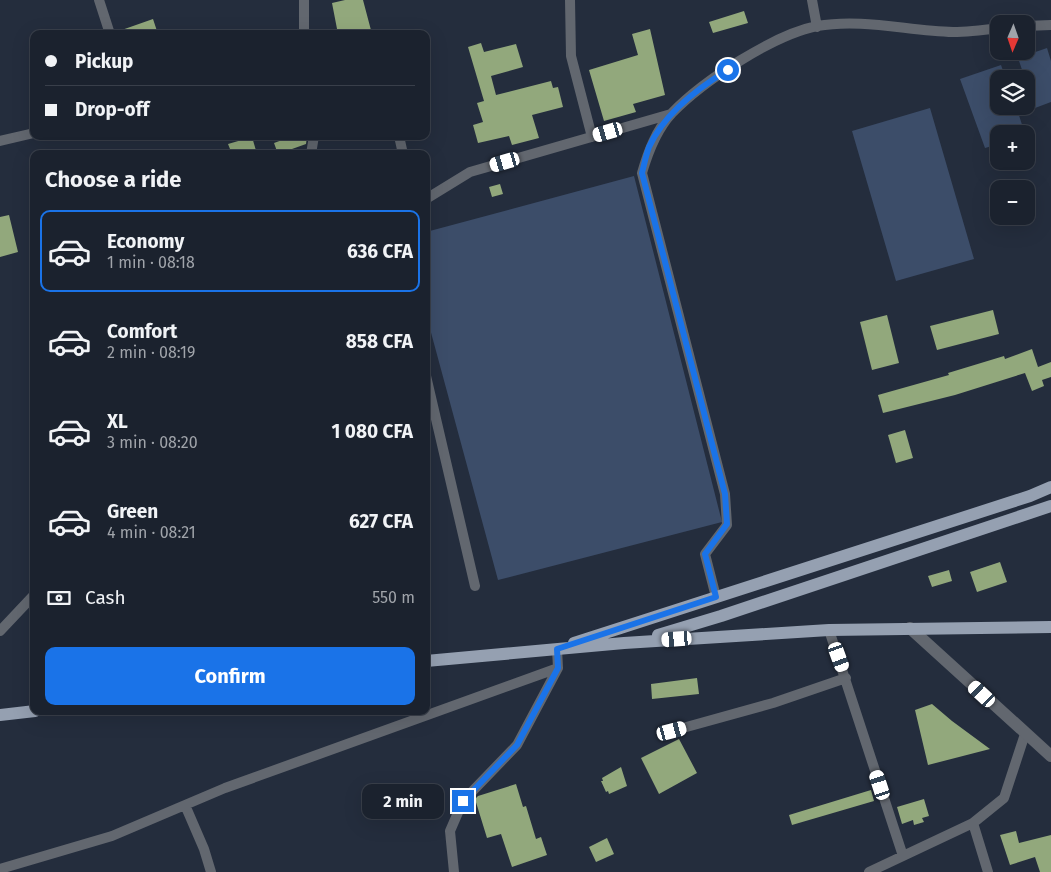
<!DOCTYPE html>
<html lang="en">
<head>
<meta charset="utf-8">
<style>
  body { margin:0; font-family:"Fira Sans",sans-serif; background:#282f3a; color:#f1f3f6; height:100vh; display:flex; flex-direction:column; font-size:19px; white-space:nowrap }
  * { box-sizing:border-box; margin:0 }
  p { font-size:16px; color:#a0a4aa }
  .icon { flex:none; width:28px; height:28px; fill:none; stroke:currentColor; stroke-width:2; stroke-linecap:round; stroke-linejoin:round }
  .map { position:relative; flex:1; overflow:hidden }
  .sheet { position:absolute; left:30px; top:150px; width:400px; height:565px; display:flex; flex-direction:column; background:#1b222e; border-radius:10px; box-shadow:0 5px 20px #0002,0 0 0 1px #393f4a }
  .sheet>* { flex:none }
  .guide { position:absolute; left:30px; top:30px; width:400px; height:110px; border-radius:10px; box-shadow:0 5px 20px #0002,0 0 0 1px #393f4a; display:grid; align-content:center; height:110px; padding:0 15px; background:#1b222e }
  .needle { width:32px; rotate:182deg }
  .tools { position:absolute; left:990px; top:15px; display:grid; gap:10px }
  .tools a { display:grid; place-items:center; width:45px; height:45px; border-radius:10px; background:#1b222e; box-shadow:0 5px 20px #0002,0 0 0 1px #393f4a; font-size:25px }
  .end { position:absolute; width:22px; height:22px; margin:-11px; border:6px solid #1a73e8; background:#fff; box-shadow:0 0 0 2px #fff }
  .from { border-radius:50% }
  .bubble { position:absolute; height:35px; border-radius:10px; background:#1b222e; box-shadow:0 5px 20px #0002,0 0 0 1px #393f4a; font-size:16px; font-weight:700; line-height:35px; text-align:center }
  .car { position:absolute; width:15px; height:30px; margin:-15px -8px; border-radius:6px; box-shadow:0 0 4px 1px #0007; background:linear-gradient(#fff 24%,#345 0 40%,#fff 0 76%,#345 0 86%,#fff 0) }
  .guide b { display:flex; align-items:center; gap:18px; height:48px; font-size:19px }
  .guide b+b { border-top:1px solid #393f4a }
  .guide i { width:12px; height:12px; background:#f1f3f6 }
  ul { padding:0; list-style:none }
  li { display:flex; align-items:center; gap:15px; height:82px; margin:0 10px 8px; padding:0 5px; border:2px solid transparent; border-radius:10px }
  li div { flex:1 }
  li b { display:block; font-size:19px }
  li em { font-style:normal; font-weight:700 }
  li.active { border-color:#1a73e8 }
  li>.icon { width:45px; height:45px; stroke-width:1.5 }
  h2 { padding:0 15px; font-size:22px; line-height:60px }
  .pay { display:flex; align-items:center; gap:12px; height:55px; padding:0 15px; font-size:19px }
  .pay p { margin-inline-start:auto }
  .action { display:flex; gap:10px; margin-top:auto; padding:10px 15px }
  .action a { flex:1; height:58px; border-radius:10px; background:#1a73e8; color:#fff; font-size:20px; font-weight:700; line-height:58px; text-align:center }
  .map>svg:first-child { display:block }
</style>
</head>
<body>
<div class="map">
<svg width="1051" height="872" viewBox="0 0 1051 872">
  <rect width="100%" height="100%" fill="#242d3d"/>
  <path fill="#3c4d69" d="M1047 48 1051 61V102L1035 108 1018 58Z
    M1001 65 1006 79H999V106H1016L1025 134H999V144L985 148 960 79Z
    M930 108 974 259 896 281 852 131Z
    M634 176 722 522 498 580 426 314V232Z"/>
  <path fill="#92a87c" d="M345 0H363L372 34H338L332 3Z
    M744 11 748 23 713 33 709 22Z
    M153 19 158 34H117L116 32Z
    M650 29 665 95 633 104 636 112 604 121 589 70 638 55 632 34Z
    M481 43 484 52 516 44 523 67 491 76 496 95 551 81 553 88 558 87 563 107 532 115 539 138 512 145 509 136 478 143 473 125 483 122 477 103 484 101 468 47Z
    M293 136H307L306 144 278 154 274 143Z
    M252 137 257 154H232L228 144Z
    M500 184 503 194 492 197 489 187Z
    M9 215 18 252 0 257V217Z
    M993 310 999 334 937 350 930 326Z
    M887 315 899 363 872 370 860 322Z
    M1032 349 1038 367 1051 362V377L1042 380 1044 386 1032 391 1025 373 955 395 883 413 878 395 949 375 948 373 1004 356 1005 359Z
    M905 430 913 458 896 463 888 435Z
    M1000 562 1007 582 977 592 970 572Z
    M949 570 952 581 932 587 928 576Z
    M697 678 699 694 652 699 651 684Z
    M932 704 952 721 990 749 928 765 915 710Z
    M679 739 697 773 659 794 641 758Z
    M621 767 627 786 609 794 608 791 606 792 601 781H603L602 778Z
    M516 784 523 807 526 806 536 839 541 837 547 855 512 867 501 834 487 838 475 799 478 796Z
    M871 790 874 801 792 825 789 815Z
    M924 799 929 816 922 818 924 822 914 825 913 820 902 824 897 807Z
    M1016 831 1019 843 1051 835V872H1040L1035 857 1010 865 1000 835Z
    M607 838 614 854 596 862 589 847Z"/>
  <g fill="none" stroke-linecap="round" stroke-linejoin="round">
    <path stroke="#62676f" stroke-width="10" d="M99 0 110 34
      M570 0 571 56 592 137
      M812 0 817 27
      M1026 26 1051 25
      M304 34V0
      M399 136 403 154
      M0 141 34 133
      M311 154 314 136
      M426 199 470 172 671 114
      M426 376 475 586
      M716 597 705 554 727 525 725 494 642 173C648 152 656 130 672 113 703 81 773 35 817 26 863 18 908 31 953 32 968 32 984 30 999 28
      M829 630 903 856
      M0 631 34 595
      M672 731 773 703 846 678
      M185 805 204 849 211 872
      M973 823 988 872
      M0 869 112 836 225 788 558 668 557 649
      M454 872 450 831 463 801 517 745 558 668
      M869 872 973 823 1004 798 1025 734"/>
    <path stroke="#62676f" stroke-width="12" d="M910 628 1051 756"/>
    <path stroke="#95a0b1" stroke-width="12" d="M658 635 721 616 1051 506
      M574 643 1030 496 1051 487
      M426 661 624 643 829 630 1051 627
      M0 715 35 711"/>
  </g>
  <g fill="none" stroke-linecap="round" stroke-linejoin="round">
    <path stroke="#1a73e8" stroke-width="6" d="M463 801 517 745 558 668 557 649 716 597 705 554 727 524 725 494 642 173C644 165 646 155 649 147 664 114 698 88 728 70"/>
  </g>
</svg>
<div class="tools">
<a><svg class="needle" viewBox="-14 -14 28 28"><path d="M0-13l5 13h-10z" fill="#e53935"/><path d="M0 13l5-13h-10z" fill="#a0a4aa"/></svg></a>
<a><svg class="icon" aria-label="layers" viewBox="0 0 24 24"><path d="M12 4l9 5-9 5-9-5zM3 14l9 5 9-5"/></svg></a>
<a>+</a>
<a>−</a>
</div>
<i class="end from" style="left:728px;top:70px"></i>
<i class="end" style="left:463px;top:801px"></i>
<div class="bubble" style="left:362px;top:784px;width:82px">2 min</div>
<i class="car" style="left:608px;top:132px;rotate:254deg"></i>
<i class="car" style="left:505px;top:162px;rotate:254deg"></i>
<i class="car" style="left:677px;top:639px;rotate:266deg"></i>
<i class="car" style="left:839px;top:657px;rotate:160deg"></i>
<i class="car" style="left:982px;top:694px;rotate:313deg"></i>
<i class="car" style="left:672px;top:731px;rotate:75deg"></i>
<i class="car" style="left:880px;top:785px;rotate:342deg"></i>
<div class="guide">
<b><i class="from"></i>Pickup</b>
<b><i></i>Drop-off</b>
</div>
<section class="sheet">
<h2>Choose a ride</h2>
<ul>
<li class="active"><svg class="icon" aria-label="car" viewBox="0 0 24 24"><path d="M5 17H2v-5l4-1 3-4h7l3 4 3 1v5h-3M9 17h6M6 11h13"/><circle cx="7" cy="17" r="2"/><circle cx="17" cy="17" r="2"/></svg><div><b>Economy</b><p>1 min · 08:18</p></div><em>636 CFA</em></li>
<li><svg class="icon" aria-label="car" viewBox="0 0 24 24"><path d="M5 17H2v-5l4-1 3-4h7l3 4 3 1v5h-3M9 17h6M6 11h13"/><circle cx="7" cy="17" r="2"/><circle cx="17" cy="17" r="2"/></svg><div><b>Comfort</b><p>2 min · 08:19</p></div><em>858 CFA</em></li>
<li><svg class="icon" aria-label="car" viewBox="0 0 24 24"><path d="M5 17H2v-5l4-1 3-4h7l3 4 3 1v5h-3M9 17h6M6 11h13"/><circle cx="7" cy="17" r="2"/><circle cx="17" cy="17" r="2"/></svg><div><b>XL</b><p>3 min · 08:20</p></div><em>1 080 CFA</em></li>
<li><svg class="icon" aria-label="car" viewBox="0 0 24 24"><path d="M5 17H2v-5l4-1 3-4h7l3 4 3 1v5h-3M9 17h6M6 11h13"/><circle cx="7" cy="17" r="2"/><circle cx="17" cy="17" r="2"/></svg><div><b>Green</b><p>4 min · 08:21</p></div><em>627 CFA</em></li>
</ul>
<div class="pay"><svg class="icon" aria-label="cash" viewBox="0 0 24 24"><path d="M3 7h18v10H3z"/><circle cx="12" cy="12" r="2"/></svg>Cash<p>550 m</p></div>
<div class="action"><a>Confirm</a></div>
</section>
</div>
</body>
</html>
